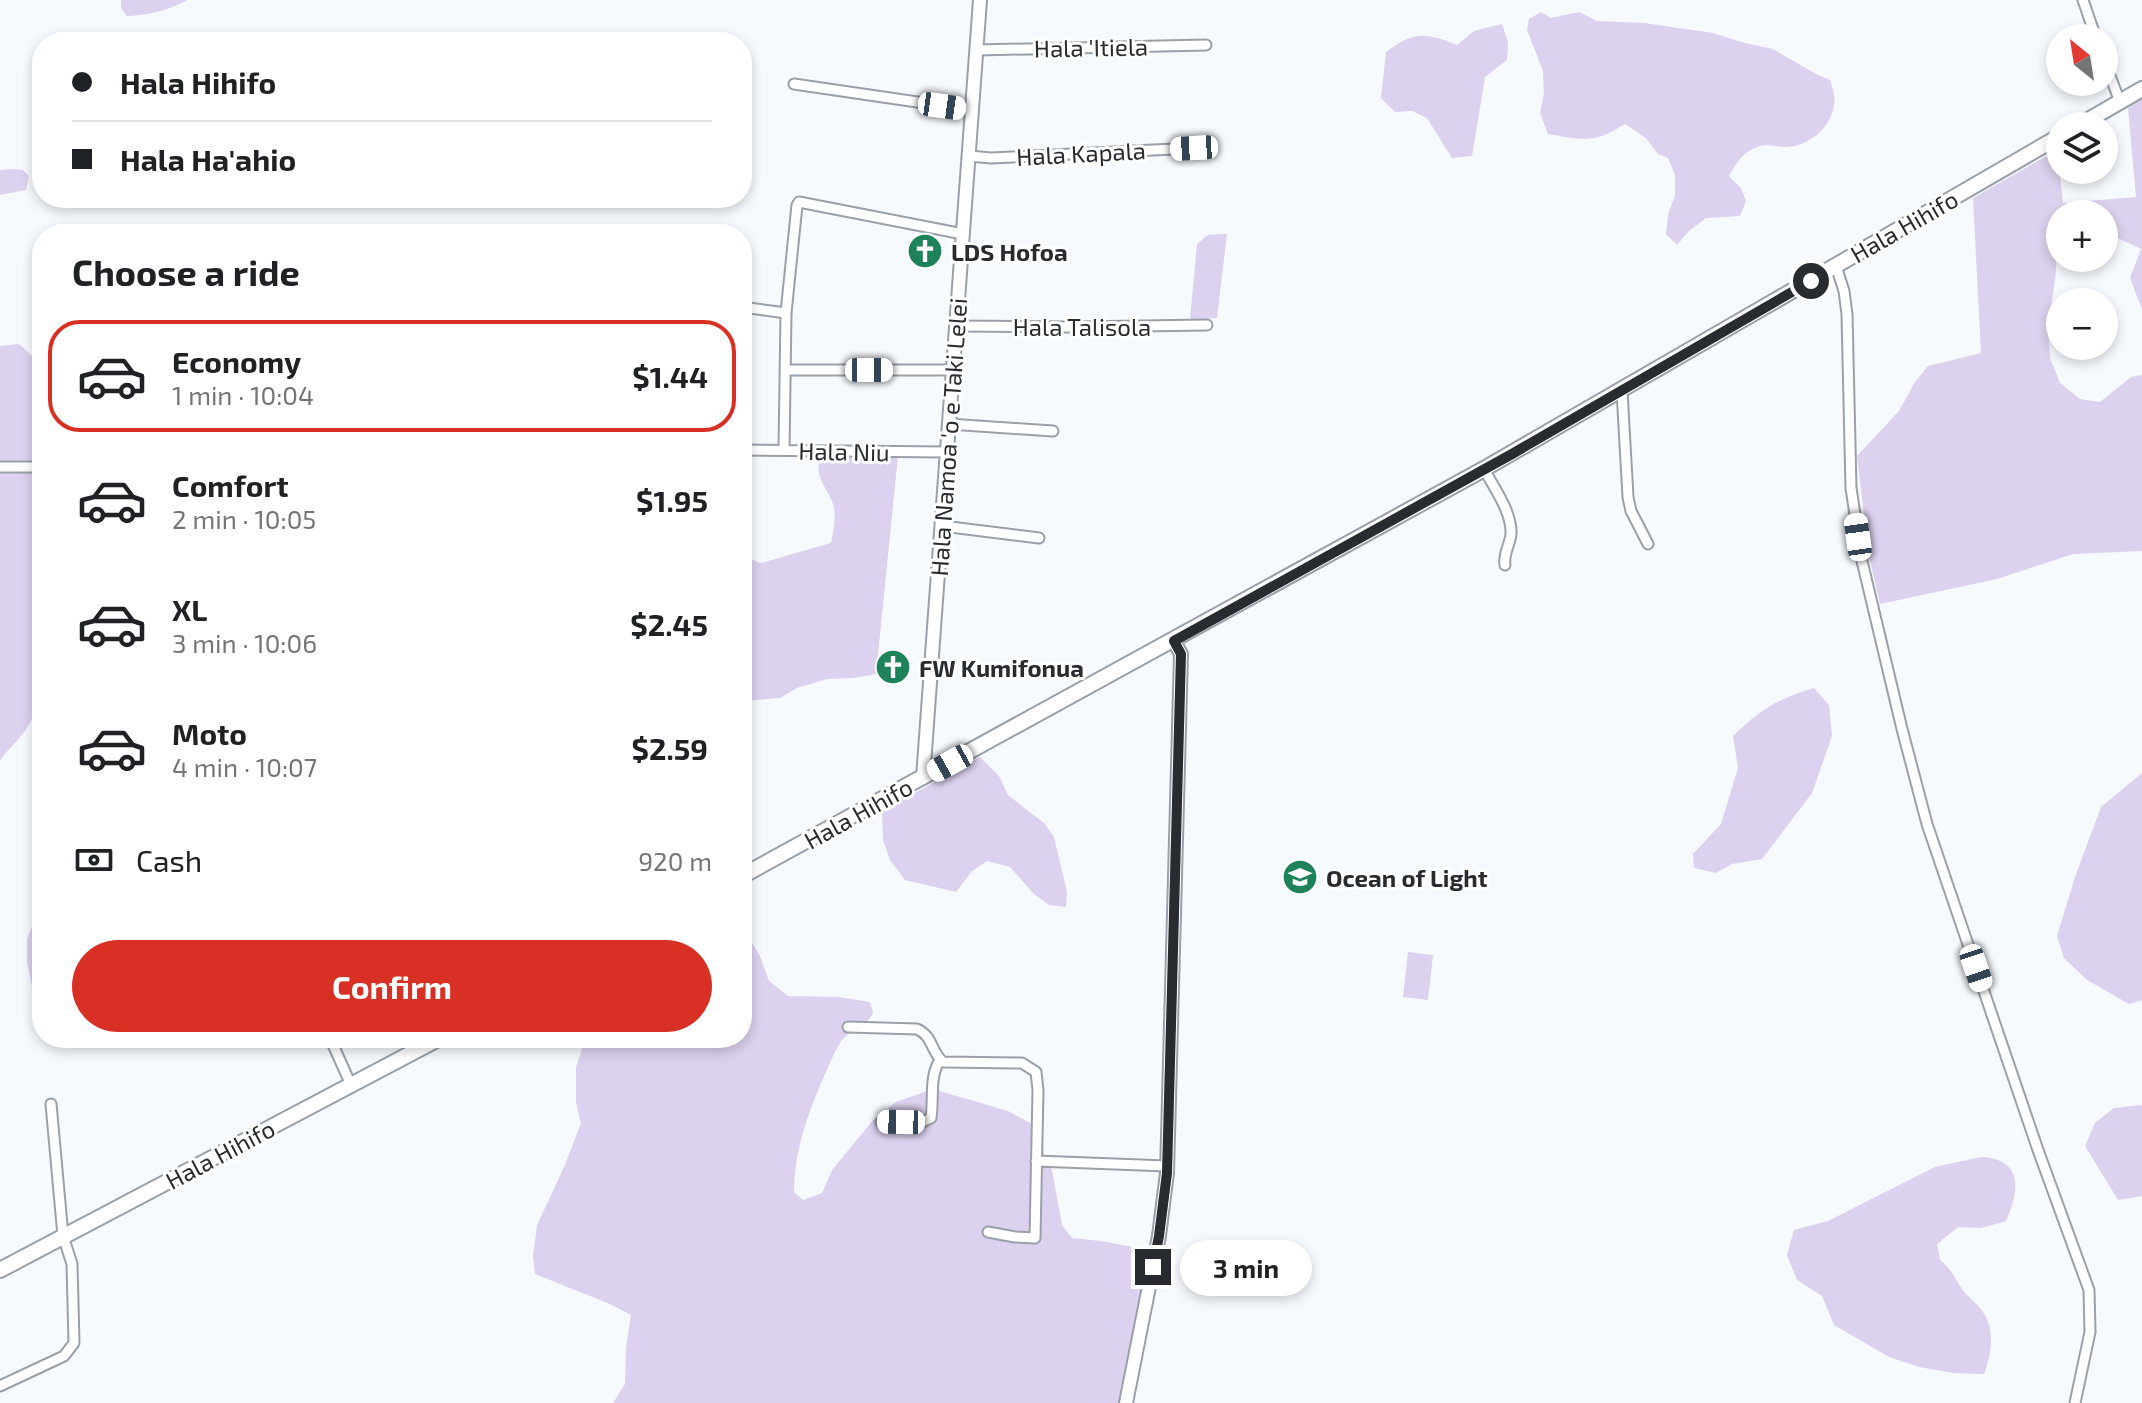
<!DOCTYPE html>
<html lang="en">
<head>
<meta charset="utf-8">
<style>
  body { margin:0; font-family:"Exo 2",sans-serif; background:#f6f6f6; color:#202124; height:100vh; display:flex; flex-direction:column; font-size:30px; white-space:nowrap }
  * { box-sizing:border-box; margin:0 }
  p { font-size:26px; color:#757577 }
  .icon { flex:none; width:44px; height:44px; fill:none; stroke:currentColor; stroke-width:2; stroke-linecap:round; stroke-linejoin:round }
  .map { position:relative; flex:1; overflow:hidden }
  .side { position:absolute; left:32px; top:224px; width:720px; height:824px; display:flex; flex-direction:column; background:#fff; border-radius:32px; box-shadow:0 4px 12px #0003 }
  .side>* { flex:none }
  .banner { position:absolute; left:32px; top:32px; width:720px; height:176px; border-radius:32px; box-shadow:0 4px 12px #0003; display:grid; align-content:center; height:176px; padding:0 40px; background:#fff }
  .needle { width:52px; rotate:330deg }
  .controls { position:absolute; left:2046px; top:24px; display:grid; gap:16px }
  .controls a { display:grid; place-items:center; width:72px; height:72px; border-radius:50%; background:#fff; box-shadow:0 4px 12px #0003; font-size:40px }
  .end { position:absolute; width:36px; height:36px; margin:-18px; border:10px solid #282b2f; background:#fff; box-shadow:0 0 0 4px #fff }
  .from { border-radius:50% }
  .bubble { position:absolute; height:56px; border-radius:28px; background:#fff; box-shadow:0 4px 12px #0003; font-size:26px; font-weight:700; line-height:56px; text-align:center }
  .car { position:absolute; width:24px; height:48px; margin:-24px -12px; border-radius:10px; box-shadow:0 0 6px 2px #0007; background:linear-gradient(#fff 24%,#345 0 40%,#fff 0 76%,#345 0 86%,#fff 0) }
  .banner b { display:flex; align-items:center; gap:28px; height:76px; font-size:30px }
  .banner b+b { border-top:2px solid #e0e0e0 }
  .banner i { width:20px; height:20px; background:#202124 }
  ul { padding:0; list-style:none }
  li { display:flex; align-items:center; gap:24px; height:112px; margin:0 16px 12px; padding:0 24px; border:4px solid transparent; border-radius:32px }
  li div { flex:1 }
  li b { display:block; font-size:30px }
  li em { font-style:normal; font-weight:700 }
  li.active { border-color:#d93025 }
  li>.icon { width:72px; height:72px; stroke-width:1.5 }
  h2 { padding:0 40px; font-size:36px; line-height:96px }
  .pay { display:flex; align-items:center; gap:20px; height:88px; padding:0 40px; font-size:30px }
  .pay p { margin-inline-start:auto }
  .action { display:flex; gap:16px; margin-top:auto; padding:16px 40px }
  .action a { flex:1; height:92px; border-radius:48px; background:#d93025; color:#fff; font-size:32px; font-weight:700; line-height:92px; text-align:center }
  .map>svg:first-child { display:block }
</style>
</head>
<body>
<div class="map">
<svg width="2142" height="1403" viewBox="0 0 2142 1403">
  <rect width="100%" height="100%" fill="#f6f9fd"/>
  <path fill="#dcd1ee" d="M121 0H188C169 10 149 15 127 16L121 8Z
    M1541 12 1551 18 1579 12 1597 21 1644 23 1713 33 1741 42 1773 49 1816 74 1830 80C1832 87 1836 97 1834 105 1831 128 1808 147 1785 147 1777 147 1767 143 1760 146 1744 150 1736 163 1729 176L1741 188 1746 201 1740 216 1706 218 1689 231 1677 245 1666 234 1668 215 1675 195V175L1668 158 1658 154 1646 138 1625 124C1593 144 1584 140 1548 134L1540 113 1544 93 1543 71 1527 30 1529 19Z
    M1502 24 1508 43 1507 60 1485 77 1472 156 1452 158 1427 118 1412 111 1395 112 1381 98 1386 52C1413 31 1426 32 1457 45L1474 31Z
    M2142 99V309L2130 278 2141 249 2120 239 2104 238V214H2060L2055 280 2048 327 2050 358 2060 383 2080 399 2100 402 2131 377 2142 375V551L2073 554 1997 579 1880 604 1869 556 1857 456 1899 411 1915 382 1928 366 1981 353 1973 198 2057 150 2063 203 2136 197 2128 108Z
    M14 169 23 170 29 176 26 190 0 195V170Z
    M1227 234 1217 318 1190 320 1197 244 1208 235Z
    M19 344 42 365V681C39 701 35 720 21 736 14 745 6 751 0 761V346Z
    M842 453C863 460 877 462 898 456L876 674 853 678 827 679 797 688 780 698 742 701V556L761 563 831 543C833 531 837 517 833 504 827 487 816 480 819 461L827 455Z
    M1814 688 1829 705 1832 736 1812 793 1762 859 1732 864 1716 873 1694 868 1693 854 1721 824 1738 768 1733 736C1762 708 1776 700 1814 688Z
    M980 757 999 776 1008 795 1045 824 1054 837 1067 892 1066 907 1049 905 1034 894 1010 867 987 861 972 871 956 892 905 880 890 860 883 840 882 811Z
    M2142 773V1000L2129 1004 2087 980 2064 958 2057 936 2075 877 2101 807Z
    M42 901V1016H38L27 962V939Z
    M742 927 760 956 769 981 788 996 838 997 870 1002 873 1013C861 1033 858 1026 845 1037 838 1043 833 1057 829 1065 811 1105 794 1147 794 1192L803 1200 822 1193 832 1170 874 1119 896 1102 933 1089 1008 1111 1030 1123 1052 1170 1062 1225 1072 1238 1101 1241 1149 1250 1119 1403H613L625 1384 626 1348 631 1315 610 1304 535 1274 533 1256 537 1225 565 1165 581 1123 576 1102V1067L582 1049 590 1038H742Z
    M1408 952 1433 955 1428 1000 1403 997Z
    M2142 1105V1196L2118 1200 2085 1146 2095 1123 2114 1108Z
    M1981 1157C2023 1159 2020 1190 2006 1221L1981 1228 1958 1227 1937 1244 1940 1260C1955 1272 1955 1282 1967 1295 1971 1299 1976 1303 1980 1308 1996 1327 1992 1352 1984 1374L1953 1373 1919 1367 1889 1357 1834 1325 1822 1296 1797 1280 1787 1255 1794 1230 1828 1221 1935 1167Z"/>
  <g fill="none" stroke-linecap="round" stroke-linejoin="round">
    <defs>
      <path id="street" d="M2083 0 2096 38
        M977 50 1206 45
        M2104 60 2120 102
        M794 84 972 110
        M969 156 991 158 1194 148
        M1836 266 1844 291 1847 314 1851 488 1862 561 1902 729 1927 824 2038 1150 2089 1290 2090 1332 2075 1403
        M742 307 786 313 784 450
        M786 313 797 205 799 202 963 234
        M957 326 1074 327 1207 325
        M785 370H953
        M1622 391 1628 497 1631 511 1648 544
        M949 424 1053 431
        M742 450 946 452
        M0 467H42
        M1484 469C1494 488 1512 512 1511 534 1510 545 1503 554 1505 565
        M942 526 1039 538
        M848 1027 917 1029C933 1036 931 1052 943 1062L1022 1063 1036 1072 1038 1090 1035 1238 1015 1237 988 1232
        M330 1038 351 1085
        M881 1122 920 1123 931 1118C934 1099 929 1076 940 1060
        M1036 1161 1167 1166
        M0 1386 64 1356 74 1343 72 1264 63 1236 51 1104"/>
      <path id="secondary" d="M923 778 980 0
        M1126 1403 1159 1236 1167 1173 1181 654 1174 641"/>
      <path id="primary" d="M2078 126 2142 89
        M742 876 1484 469 2060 136
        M0 1270 440 1038"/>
    </defs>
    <use href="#street" stroke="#9aa0aa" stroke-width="13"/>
    <use href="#secondary" stroke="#9aa0aa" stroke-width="16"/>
    <use href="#primary" stroke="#9aa0aa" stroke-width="18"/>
    <use href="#street" stroke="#fff" stroke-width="9"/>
    <use href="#secondary" stroke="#fff" stroke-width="12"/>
    <use href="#primary" stroke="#fff" stroke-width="14"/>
  </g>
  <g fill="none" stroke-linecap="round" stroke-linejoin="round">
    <path stroke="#282b2f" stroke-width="10" d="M1153 1267 1159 1236 1167 1173 1181 654 1174 641 1512 454 1811 281"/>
  </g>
  <defs>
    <symbol id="church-disc" viewBox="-11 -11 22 22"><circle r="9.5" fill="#1e825b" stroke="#fff"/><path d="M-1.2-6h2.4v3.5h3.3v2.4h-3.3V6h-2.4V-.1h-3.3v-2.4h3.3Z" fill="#fff"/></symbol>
    <symbol id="school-disc" viewBox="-11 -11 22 22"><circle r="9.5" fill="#1e825b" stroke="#fff"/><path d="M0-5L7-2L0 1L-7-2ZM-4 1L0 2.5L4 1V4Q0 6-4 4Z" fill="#fff"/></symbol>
  </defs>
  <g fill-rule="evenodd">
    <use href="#church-disc" x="905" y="231" width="40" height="40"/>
    <use href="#church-disc" x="873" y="647" width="40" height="40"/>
    <use href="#school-disc" x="1280" y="857" width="40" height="40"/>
  </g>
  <g text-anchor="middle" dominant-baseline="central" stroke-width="6" stroke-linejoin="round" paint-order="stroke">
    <g font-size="24" fill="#282b2f" stroke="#fff">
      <text transform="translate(1091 47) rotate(-1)">Hala 'Itiela</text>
      <text transform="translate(1081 153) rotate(-3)">Hala Kapala</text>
      <text transform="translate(1904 226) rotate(-30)">Hala Hihifo</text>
      <text x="1082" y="326">Hala Talisola</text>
      <text transform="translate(948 437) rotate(-86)">Hala Namoa 'o e Taki Lelei</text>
      <text transform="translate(844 451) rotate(1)">Hala Niu</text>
      <text transform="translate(858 813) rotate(-29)">Hala Hihifo</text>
      <text transform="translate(220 1154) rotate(-28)">Hala Hihifo</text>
    </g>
    <g font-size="24" font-weight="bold" fill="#282b2f" stroke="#fff" text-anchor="start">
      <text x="951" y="251">LDS Hofoa</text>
      <text x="919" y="667">FW Kumifonua</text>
      <text x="1326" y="877">Ocean of Light</text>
    </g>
  </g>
</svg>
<div class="controls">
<a><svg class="needle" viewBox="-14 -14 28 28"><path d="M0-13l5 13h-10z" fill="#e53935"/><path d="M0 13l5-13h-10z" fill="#757577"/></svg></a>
<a><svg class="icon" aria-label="layers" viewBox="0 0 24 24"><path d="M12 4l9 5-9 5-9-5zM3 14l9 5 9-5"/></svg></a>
<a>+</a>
<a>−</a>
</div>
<i class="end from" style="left:1811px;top:281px"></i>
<i class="end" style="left:1153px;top:1267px"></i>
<div class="bubble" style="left:1180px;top:1240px;width:132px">3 min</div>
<i class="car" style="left:942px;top:106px;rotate:98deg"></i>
<i class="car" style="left:1194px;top:148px;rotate:267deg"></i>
<i class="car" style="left:869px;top:370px;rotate:90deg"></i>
<i class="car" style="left:1858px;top:537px;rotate:352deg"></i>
<i class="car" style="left:950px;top:763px;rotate:241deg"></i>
<i class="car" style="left:1976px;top:968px;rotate:161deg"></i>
<i class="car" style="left:901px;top:1122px;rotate:271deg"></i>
<div class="banner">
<b><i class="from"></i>Hala Hihifo</b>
<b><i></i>Hala Ha'ahio</b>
</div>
<section class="side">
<h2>Choose a ride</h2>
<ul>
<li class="active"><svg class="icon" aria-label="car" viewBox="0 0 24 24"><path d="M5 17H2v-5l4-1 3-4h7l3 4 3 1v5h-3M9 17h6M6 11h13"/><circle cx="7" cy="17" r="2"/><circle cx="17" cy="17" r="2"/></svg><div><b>Economy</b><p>1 min · 10:04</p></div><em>$1.44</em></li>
<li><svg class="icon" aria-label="car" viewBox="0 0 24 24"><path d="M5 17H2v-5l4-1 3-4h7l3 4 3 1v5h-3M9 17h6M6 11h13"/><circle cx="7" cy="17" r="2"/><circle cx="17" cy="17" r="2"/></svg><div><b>Comfort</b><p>2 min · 10:05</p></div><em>$1.95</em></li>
<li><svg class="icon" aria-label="car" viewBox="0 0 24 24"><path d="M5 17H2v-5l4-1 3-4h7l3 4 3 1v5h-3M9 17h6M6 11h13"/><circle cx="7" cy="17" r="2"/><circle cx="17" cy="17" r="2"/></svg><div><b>XL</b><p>3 min · 10:06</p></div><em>$2.45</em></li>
<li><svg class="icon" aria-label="car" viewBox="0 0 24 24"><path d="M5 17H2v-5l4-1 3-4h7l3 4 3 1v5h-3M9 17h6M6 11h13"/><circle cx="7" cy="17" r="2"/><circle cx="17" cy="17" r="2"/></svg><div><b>Moto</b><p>4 min · 10:07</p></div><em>$2.59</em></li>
</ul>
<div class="pay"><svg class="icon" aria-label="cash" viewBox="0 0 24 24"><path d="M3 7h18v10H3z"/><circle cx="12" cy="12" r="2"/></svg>Cash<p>920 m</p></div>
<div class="action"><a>Confirm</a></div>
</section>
</div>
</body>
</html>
